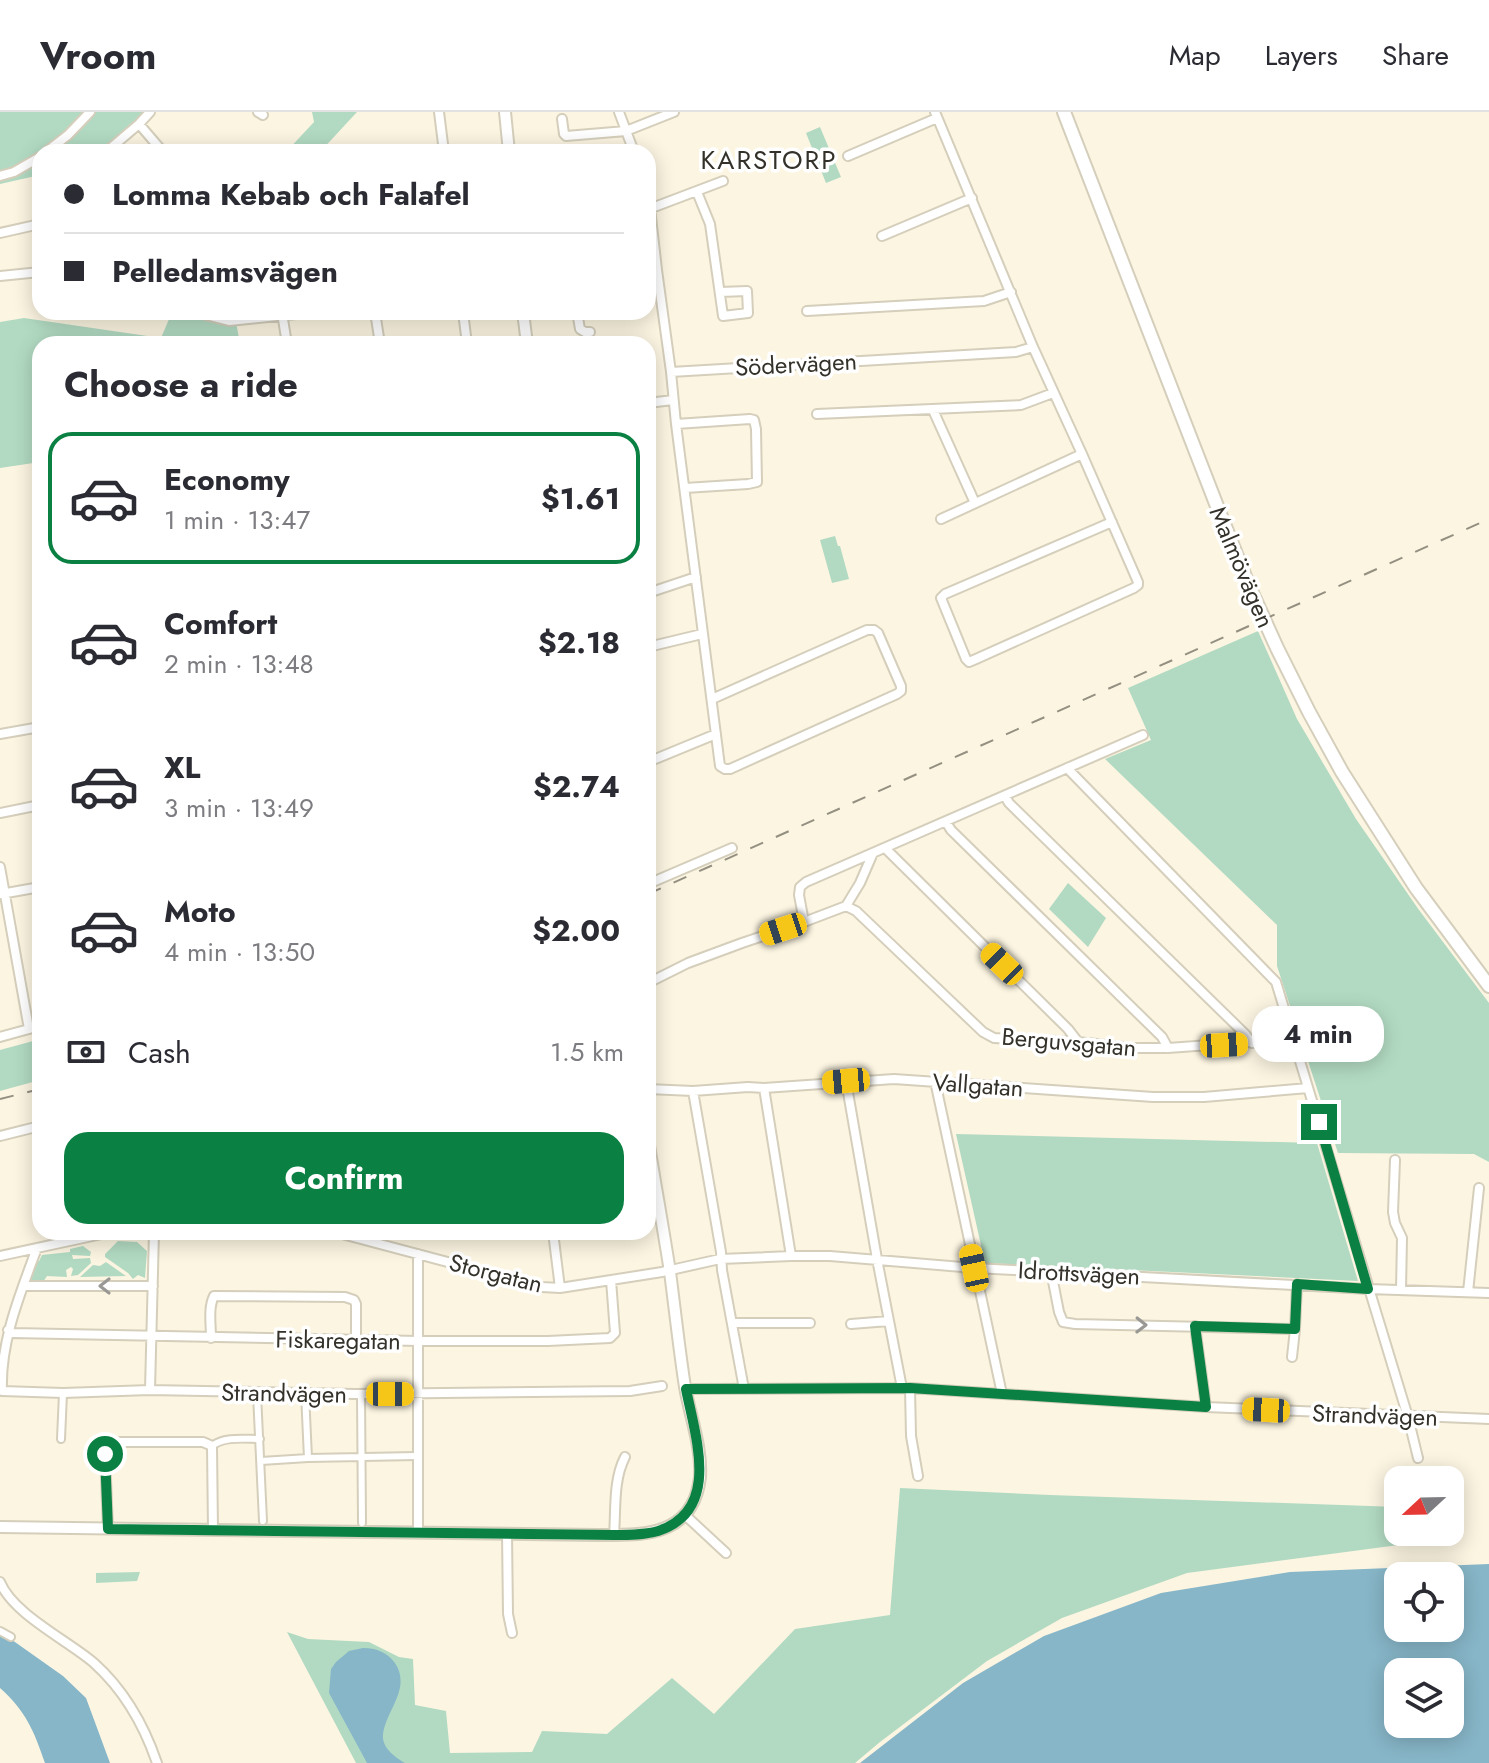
<!DOCTYPE html>
<html lang="en">
<head>
<meta charset="utf-8">
<style>
  body { margin:0; font-family:Jost,sans-serif; background:#f2f2f3; color:#2b2b33; height:100vh; display:flex; flex-direction:column; font-size:30px; white-space:nowrap }
  * { box-sizing:border-box; margin:0 }
  p { font-size:26px; color:#7c7c81 }
  .icon { flex:none; width:44px; height:44px; fill:none; stroke:currentColor; stroke-width:2; stroke-linecap:round; stroke-linejoin:round }
  .map { position:relative; flex:1; overflow:hidden }
  .drawer { position:absolute; left:32px; top:224px; width:624px; height:904px; display:flex; flex-direction:column; background:#fff; border-radius:24px; box-shadow:0 4px 20px #0003 }
  .drawer>* { flex:none }
  .top-card { position:absolute; left:32px; top:32px; width:624px; height:176px; border-radius:24px; box-shadow:0 4px 20px #0003; display:grid; align-content:center; height:176px; padding:0 32px; background:#fff }
  .needle { width:52px; rotate:248deg }
  .buttons { position:absolute; left:1384px; top:1354px; display:grid; gap:16px }
  .buttons a { display:grid; place-items:center; width:80px; height:80px; border-radius:16px; background:#fff; box-shadow:0 4px 20px #0003; font-size:40px }
  .end { position:absolute; width:36px; height:36px; margin:-18px; border:10px solid #0b8043; background:#fff; box-shadow:0 0 0 4px #fff }
  .from { border-radius:50% }
  .bubble { position:absolute; height:56px; border-radius:24px; background:#fff; box-shadow:0 4px 20px #0003; font-size:26px; font-weight:700; line-height:56px; text-align:center }
  .car { position:absolute; width:24px; height:48px; margin:-24px -12px; border-radius:10px; box-shadow:0 0 6px 2px #0007; background:linear-gradient(#f5c518 24%,#345 0 40%,#f5c518 0 76%,#345 0 86%,#f5c518 0) }
  .top-card b { display:flex; align-items:center; gap:28px; height:76px; font-size:30px }
  .top-card b+b { border-top:2px solid #e1e1e2 }
  .top-card i { width:20px; height:20px; background:#2b2b33 }
  ul { padding:0; list-style:none }
  li { display:flex; align-items:center; gap:24px; height:132px; margin:0 16px 12px; padding:0 16px; border:4px solid transparent; border-radius:24px }
  li div { flex:1 }
  li b { display:block; font-size:30px }
  li em { font-style:normal; font-weight:700 }
  li.current { border-color:#0b8043 }
  li>.icon { width:72px; height:72px; stroke-width:1.5 }
  h2 { padding:0 32px; font-size:36px; line-height:96px }
  .pay { display:flex; align-items:center; gap:20px; height:88px; padding:0 32px; font-size:30px }
  .pay p { margin-inline-start:auto }
  .action { display:flex; gap:16px; margin-top:auto; padding:16px 32px }
  .action a { flex:1; height:92px; border-radius:24px; background:#0b8043; color:#fff; font-size:32px; font-weight:700; line-height:92px; text-align:center }
  header { display:flex; align-items:center; gap:48px; box-sizing:border-box; height:112px; padding:0 40px; background:#fff; border-bottom:2px solid #e1e1e2 }
  header strong { font-size:38px }
  nav { display:flex; gap:44px; margin-inline-start:auto; font-size:28px }
  .map>svg:first-child { display:block }
</style>
</head>
<body>
<header>
<strong>Vroom</strong>
<nav><a>Map</a><a>Layers</a><a>Share</a></nav>
</header>
<div class="map">
<svg width="1489" height="1651" viewBox="0 0 1489 1651">
  <rect width="100%" height="100%" fill="#fcf5e2"/>
  <path fill="#b2dac2" d="M0 0H155L144 14 115 40H40V63L0 72Z
    M312 0H357L320 40H286L314 10Z
    M820 15 841 65 826 71 806 21Z
    M172 200H219L235 204 240 232H40V350L0 356V210L24 206 161 226Z
    M835 424 838 434H840L849 467 832 471 820 428Z
    M1258 519 1297 607 1356 707 1419 798 1489 891V1050L1474 1042 1338 1041 1277 854V813L1105 647 1151 628 1128 576Z
    M1068 771 1106 806 1088 835 1049 797Z
    M38 922H40V968L0 979V938L33 929Z
    M956 1022 1317 1031 1358 1169 985 1151Z
    M118 1129 137 1130 147 1139 145 1166 138 1163 133 1167 128 1161 105 1145V1142Z
    M83 1134 91 1140 90 1144 72 1143 73 1147 90 1146 91 1151 78 1163 71 1164 73 1157 71 1155 66 1158 67 1165 47 1164 43 1170 29 1171 28 1167 34 1151 39 1149 42 1143 70 1140V1137Z
    M106 1150 126 1164 80 1165 93 1153 100 1154Z
    M900 1376 1050 1383 1398 1395V1420H1428L1429 1429 1187 1461 1062 1506 987 1549 880 1630 855 1651H356L287 1520 308 1527 369 1530 399 1545 413 1547 415 1593 446 1599 450 1641 532 1640 542 1619 607 1622 672 1566 714 1602 795 1517 890 1503Z
    M140 1460 137 1469 96 1471V1461Z"/>
  <path fill="#87b6c8" fill-rule="evenodd" d="M1489 1452V1651H860L963 1571 1044 1524 1161 1481 1290 1460ZM1398 1464H1450V1516H1398ZM1398 1560H1450V1612H1398Z
    M0 1522 5 1523 63 1564 86 1586 110 1651H45C34 1619 26 1599 0 1576Z
    M363 1536C376 1536 387 1540 395 1551 412 1577 385 1599 383 1623 382 1636 395 1645 405 1651H367L329 1581 331 1557 336 1550 349 1539Z"/>
  <g fill="none" stroke-linecap="round" stroke-linejoin="round">
    <defs>
      <path id="pedestrian" d="M257 1282 263 1409
        M361 1282 362 1411
        M61 1327 63 1281
        M212 1334C224 1324 245 1327 260 1327
        M308 1346 417 1344
        M261 1349 308 1346 305 1281
        M0 1519 11 1525"/>
      <path id="minor" d="M258 0 263 3
        M439 0 444 40
        M619 0 634 40
        M935 0 1033 235 1082 342 1138 470V473L1134 476 976 547 969 550 966 547 941 486 945 482 1112 410
        M562 7 564 22 566 24 626 19 674 0
        M139 12 163 40
        M46 40 68 23 90 0
        M106 40 139 12 150 0
        M848 44 937 6
        M0 64 14 60 40 45
        M648 78 657 158
        M697 80 710 112 723 204 748 201 747 179 720 180
        M649 97 723 69
        M0 121 40 112
        M882 124 972 86
        M648 159 657 158 671 260 1016 240 1033 235
        M0 164 40 160
        M807 199 984 189 1011 180
        M194 200 229 209 315 200
        M375 200 380 232
        M463 200 467 232
        M577 200 580 217 585 220H590
        M282 201 287 232
        M671 260 676 312 720 654 725 657H730L897 582 901 579V574L878 521 874 518H867L712 587
        M648 291 673 288
        M933 298 975 391
        M817 302 1021 293 1053 281
        M676 312 750 307 754 308 756 317 757 370 748 372 685 376
        M941 407 1082 342
        M648 481 696 465
        M648 535 702 522
        M0 622 40 615
        M648 650 716 622
        M1067 656 1276 870 1408 1305 1418 1346
        M1005 684 1009 691 1245 922 1252 931
        M0 701 40 693
        M946 710 951 718 1162 925 1168 936
        M885 736 1068 917 1078 930
        M0 755 29 917
        M648 772 732 736
        M1 782 40 775
        M846 794 856 799 983 920 994 926 1078 930 1133 936H1168L1293 927
        M804 810 799 783 800 775 806 770 1143 623
        M648 871 688 851 742 831 804 810 846 794 860 771 873 741
        M0 925 40 914
        M846 969 877 1147 902 1276
        M935 969 1002 1282
        M764 976 791 1144
        M648 977 693 979 748 975 764 976 894 967 1153 985H1204L1308 976
        M693 979 721 1140 722 1158 744 1277
        M0 1024 40 1014
        M1395 1048 1393 1100 1395 1111 1402 1126 1401 1178
        M149 1120H176
        M179 1120 342 1122 542 1175 560 1176 662 1160 720 1147 791 1144H830L974 1156 1368 1177 1489 1181
        M553 1120 560 1176
        M37 1136C20 1182 0 1230 2 1279L63 1281 150 1278 356 1282 630 1279 662 1274
        M0 1144 111 1120
        M1051 1159 1059 1200 1063 1210 1075 1212 1295 1217
        M23 1174H153
        M1468 1180 1479 1076
        M732 1211H810
        M851 1212 889 1209
        M1195 1214 1206 1295
        M8 1218 12 1221 419 1229H548L610 1226 615 1221 611 1168
        M211 1226C211 1212 208 1196 214 1184L345 1185 354 1188 356 1192V1227
        M1292 1245 1295 1217 1297 1172
        M910 1276 911 1324 918 1364
        M686 1277 910 1276 1206 1295 1489 1307
        M150 1278 154 1120
        M685 1403 726 1441
        M108 1417 105 1342 111 1333 119 1330H203L212 1334 213 1418
        M418 1421V1142
        M507 1422 508 1502 512 1521
        M614 1423C616 1398 613 1368 625 1345
        M0 1470C13 1502 67 1528 94 1551 124 1578 144 1613 157 1651"/>
      <path id="tertiary" d="M505 0 509 40
        M523 200 527 232
        M0 1415 597 1423C629 1423 673 1426 691 1394 696 1386 699 1374 700 1365 702 1335 690 1304 685 1275 679 1236 675 1198 670 1160 663 1115 655 1071 648 1027"/>
      <path id="secondary" d="M1064 0 1220 402 1248 472 1277 536 1309 600 1342 660 1416 776 1489 874"/>
    </defs>
    <use href="#pedestrian" stroke="#d4cebb" stroke-width="10"/>
    <use href="#minor" stroke="#d4cebb" stroke-width="12"/>
    <use href="#tertiary" stroke="#d4cebb" stroke-width="14"/>
    <use href="#secondary" stroke="#d4cebb" stroke-width="16"/>
    <use href="#pedestrian" stroke="#fff" stroke-width="6"/>
    <use href="#minor" stroke="#fff" stroke-width="8"/>
    <use href="#tertiary" stroke="#fff" stroke-width="10"/>
    <use href="#secondary" stroke="#fff" stroke-width="12"/>
    <path stroke="#938f81" stroke-width="2" stroke-dasharray="14 14" stroke-linecap="butt" d="M648 782 1489 407
      M0 987 40 977"/>
  </g>
  <defs><path id="oneway-chevron" d="M-2-3.5L2.5 0L-2 3.5" fill="none" stroke-width="1.6" stroke-linecap="round" stroke-linejoin="round" transform="scale(2)"/></defs>
  <g stroke="#999894">
    <use href="#oneway-chevron" transform="translate(105 1174) rotate(-180)"/>
    <use href="#oneway-chevron" transform="translate(1141 1213) rotate(1)"/>
  </g>
  <g fill="none" stroke-linecap="round" stroke-linejoin="round">
    <path stroke="#0b8043" stroke-width="10" d="M105 1342 108 1417 614 1423C629 1423 644 1423 658 1419 722 1398 695 1324 686 1277L910 1276 1206 1295 1195 1214 1295 1217 1297 1172 1368 1177 1319 1010"/>
  </g>
  <g text-anchor="middle" dominant-baseline="central" stroke-width="7" stroke-linejoin="round" paint-order="stroke">
    <g font-size="24" fill="#333129" stroke="#fff">
      <text transform="translate(796 252) rotate(-3)">Södervägen</text>
      <text transform="translate(1242 455) rotate(67)">Malmövägen</text>
      <text transform="translate(1069 930) rotate(5)">Berguvsgatan</text>
      <text transform="translate(978 973) rotate(4)">Vallgatan</text>
      <text transform="translate(496 1161) rotate(14)">Storgatan</text>
      <text transform="translate(1079 1161) rotate(3)">Idrottsvägen</text>
      <text transform="translate(338 1228) rotate(1)">Fiskaregatan</text>
      <text transform="translate(284 1281) rotate(1)">Strandvägen</text>
      <text transform="translate(1375 1303) rotate(2)">Strandvägen</text>
    </g>
    <g font-size="26" letter-spacing="2" fill="#333129" stroke="#fff">
      <text x="769" y="48">KARSTORP</text>
    </g>
  </g>
</svg>
<div class="buttons">
<a><svg class="needle" viewBox="-14 -14 28 28"><path d="M0-13l5 13h-10z" fill="#e53935"/><path d="M0 13l5-13h-10z" fill="#7c7c81"/></svg></a>
<a><svg class="icon" aria-label="locate" viewBox="0 0 24 24"><circle cx="12" cy="12" r="6"/><path d="M12 2v4M12 18v4M2 12h4M18 12h4"/></svg></a>
<a><svg class="icon" aria-label="layers" viewBox="0 0 24 24"><path d="M12 4l9 5-9 5-9-5zM3 14l9 5 9-5"/></svg></a>
</div>
<i class="end from" style="left:105px;top:1342px"></i>
<i class="end" style="left:1319px;top:1010px"></i>
<div class="bubble" style="left:1252px;top:894px;width:132px">4 min</div>
<i class="car" style="left:783px;top:817px;rotate:252deg"></i>
<i class="car" style="left:1002px;top:852px;rotate:314deg"></i>
<i class="car" style="left:1224px;top:933px;rotate:87deg"></i>
<i class="car" style="left:846px;top:969px;rotate:265deg"></i>
<i class="car" style="left:974px;top:1156px;rotate:348deg"></i>
<i class="car" style="left:390px;top:1282px;rotate:90deg"></i>
<i class="car" style="left:1266px;top:1298px;rotate:273deg"></i>
<div class="top-card">
<b><i class="from"></i>Lomma Kebab och Falafel</b>
<b><i></i>Pelledamsvägen</b>
</div>
<section class="drawer">
<h2>Choose a ride</h2>
<ul>
<li class="current"><svg class="icon" aria-label="car" viewBox="0 0 24 24"><path d="M5 17H2v-5l4-1 3-4h7l3 4 3 1v5h-3M9 17h6M6 11h13"/><circle cx="7" cy="17" r="2"/><circle cx="17" cy="17" r="2"/></svg><div><b>Economy</b><p>1 min · 13:47</p></div><em>$1.61</em></li>
<li><svg class="icon" aria-label="car" viewBox="0 0 24 24"><path d="M5 17H2v-5l4-1 3-4h7l3 4 3 1v5h-3M9 17h6M6 11h13"/><circle cx="7" cy="17" r="2"/><circle cx="17" cy="17" r="2"/></svg><div><b>Comfort</b><p>2 min · 13:48</p></div><em>$2.18</em></li>
<li><svg class="icon" aria-label="car" viewBox="0 0 24 24"><path d="M5 17H2v-5l4-1 3-4h7l3 4 3 1v5h-3M9 17h6M6 11h13"/><circle cx="7" cy="17" r="2"/><circle cx="17" cy="17" r="2"/></svg><div><b>XL</b><p>3 min · 13:49</p></div><em>$2.74</em></li>
<li><svg class="icon" aria-label="car" viewBox="0 0 24 24"><path d="M5 17H2v-5l4-1 3-4h7l3 4 3 1v5h-3M9 17h6M6 11h13"/><circle cx="7" cy="17" r="2"/><circle cx="17" cy="17" r="2"/></svg><div><b>Moto</b><p>4 min · 13:50</p></div><em>$2.00</em></li>
</ul>
<div class="pay"><svg class="icon" aria-label="cash" viewBox="0 0 24 24"><path d="M3 7h18v10H3z"/><circle cx="12" cy="12" r="2"/></svg>Cash<p>1.5 km</p></div>
<div class="action"><a>Confirm</a></div>
</section>
</div>
</body>
</html>
